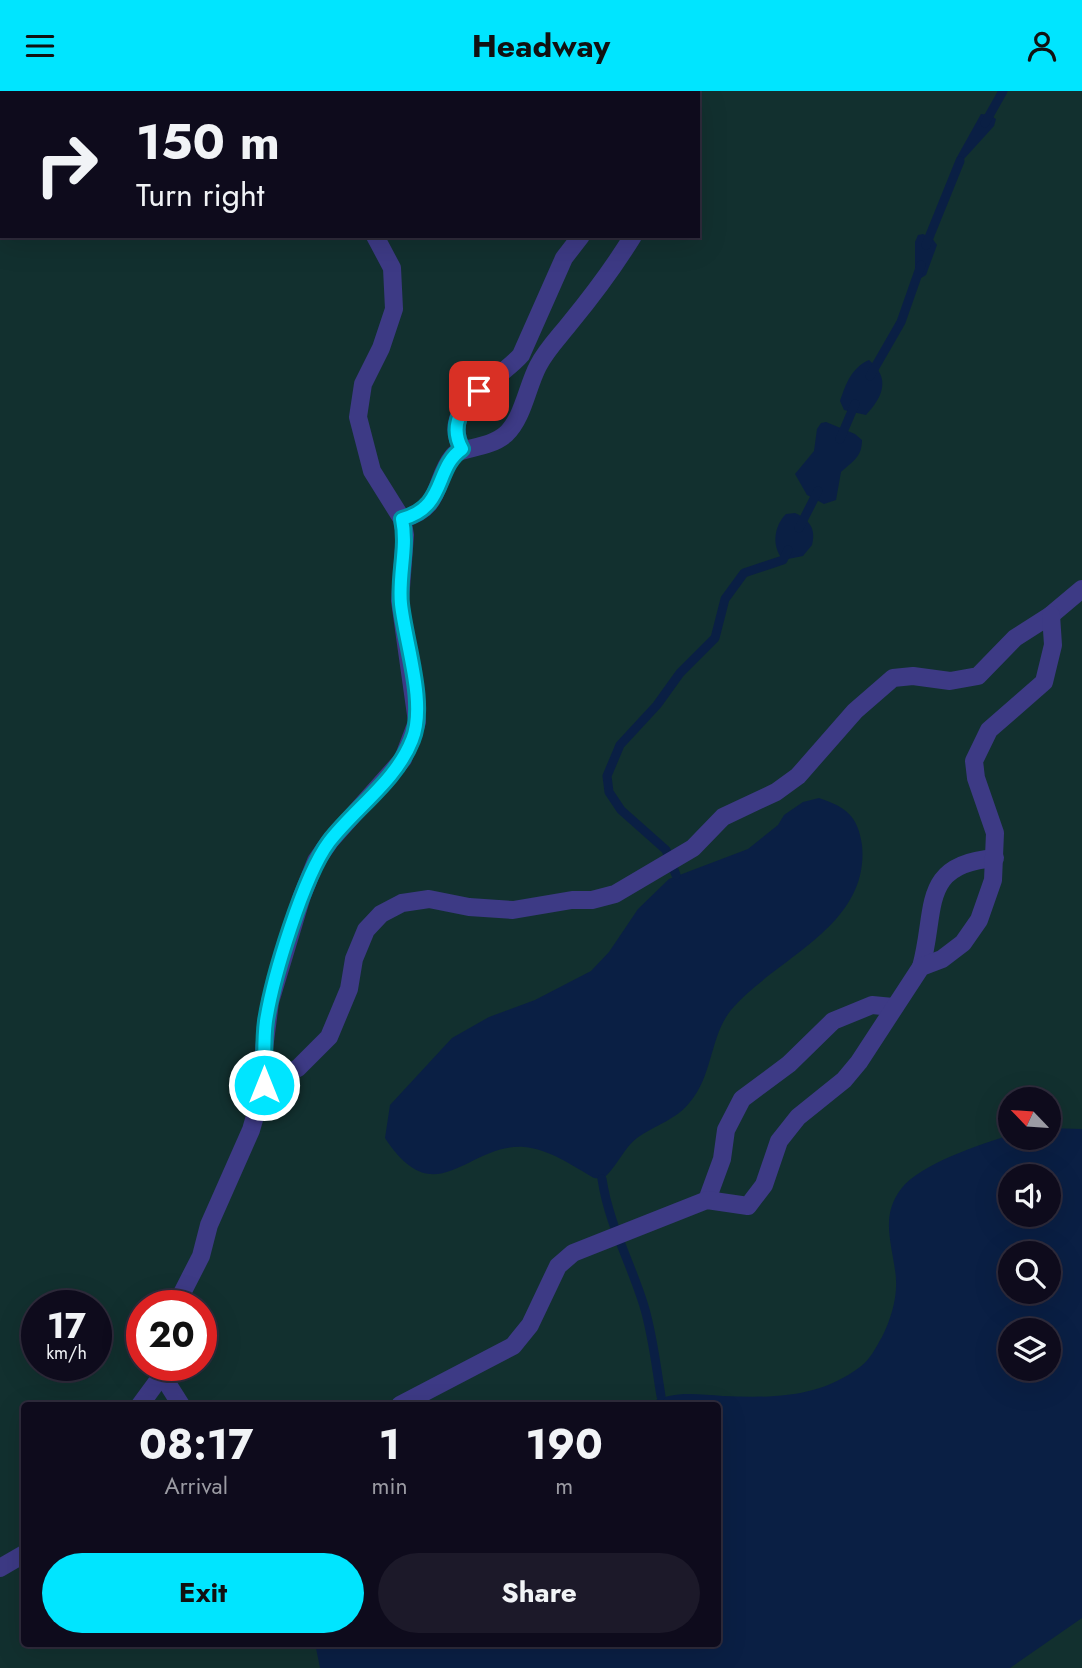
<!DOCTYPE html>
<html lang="en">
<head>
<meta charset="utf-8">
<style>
  :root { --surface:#0e0b1c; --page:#1c1929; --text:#f1f3f6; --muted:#9b9ba3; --line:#2e2b3b; --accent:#00e5ff }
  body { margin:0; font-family:Jost,sans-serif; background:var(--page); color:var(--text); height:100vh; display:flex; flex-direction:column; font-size:26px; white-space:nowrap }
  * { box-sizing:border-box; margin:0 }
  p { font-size:23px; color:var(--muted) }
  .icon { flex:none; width:38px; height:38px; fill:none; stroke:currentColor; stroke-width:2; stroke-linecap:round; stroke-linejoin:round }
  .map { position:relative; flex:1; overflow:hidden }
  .details { position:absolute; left:21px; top:1311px; width:700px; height:245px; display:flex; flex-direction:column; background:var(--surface); border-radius:7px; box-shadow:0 7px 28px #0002,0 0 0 2px var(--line) }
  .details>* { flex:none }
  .banner { position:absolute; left:0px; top:0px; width:700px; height:147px; box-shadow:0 7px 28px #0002,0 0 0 2px var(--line); background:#0e0b1c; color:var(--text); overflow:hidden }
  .needle { width:46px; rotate:295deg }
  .buttons { position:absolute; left:998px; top:996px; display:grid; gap:14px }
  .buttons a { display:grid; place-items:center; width:63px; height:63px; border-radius:50%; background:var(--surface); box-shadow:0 7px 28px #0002,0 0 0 2px var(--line); font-size:35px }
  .speed { position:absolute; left:21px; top:1199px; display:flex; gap:14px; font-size:35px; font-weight:700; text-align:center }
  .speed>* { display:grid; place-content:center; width:91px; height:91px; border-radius:50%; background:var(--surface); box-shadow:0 7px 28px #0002,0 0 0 2px var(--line); line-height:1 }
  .speed small { font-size:18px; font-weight:400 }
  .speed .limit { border:10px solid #d22; background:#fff; color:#111 }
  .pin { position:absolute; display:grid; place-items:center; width:60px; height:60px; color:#fff; margin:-30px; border-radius:14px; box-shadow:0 4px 10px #0006 }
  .me { position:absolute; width:77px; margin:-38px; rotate:0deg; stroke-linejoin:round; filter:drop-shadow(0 0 5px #0008) }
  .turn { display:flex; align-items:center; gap:24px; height:147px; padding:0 21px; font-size:32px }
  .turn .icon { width:91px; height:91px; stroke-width:2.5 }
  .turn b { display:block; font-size:49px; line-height:60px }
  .eta { display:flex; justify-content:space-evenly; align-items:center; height:119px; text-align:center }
  .eta b { font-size:42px; font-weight:700; line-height:49px }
  .cta { display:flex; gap:14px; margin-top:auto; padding:14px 21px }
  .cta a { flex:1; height:80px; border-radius:42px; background:var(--accent); color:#111; font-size:28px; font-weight:700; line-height:80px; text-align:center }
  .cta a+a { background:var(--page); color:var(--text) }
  header { display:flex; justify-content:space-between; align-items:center; height:91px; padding:0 21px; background:var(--accent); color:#111; font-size:32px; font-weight:700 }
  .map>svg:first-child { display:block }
</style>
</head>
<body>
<header><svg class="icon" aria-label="menu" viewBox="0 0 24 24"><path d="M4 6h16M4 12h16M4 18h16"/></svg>Headway<svg class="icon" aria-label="person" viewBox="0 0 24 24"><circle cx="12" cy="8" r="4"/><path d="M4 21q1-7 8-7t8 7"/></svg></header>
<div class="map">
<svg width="1082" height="1577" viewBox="0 0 1082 1577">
  <rect width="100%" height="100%" fill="#130f26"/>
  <path fill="#12302f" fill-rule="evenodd" d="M0,0H1082V1577H0ZM2,2H698V145H2ZM1010,1008H1048V1046H1010ZM1010,1085H1048V1124H1010ZM1010,1162H1048V1200H1010ZM37,1214H96V1274H37ZM142,1214H201V1274H142ZM1010,1239H1048V1278H1010ZM24,1314H718V1552H24Z"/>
  <g fill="#0a1f44" fill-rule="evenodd">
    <path d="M981,23L990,24L996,28L994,35L954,79L957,66Z"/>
    <path d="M923,143L932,147L937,154L926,184L921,187L915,181V151L918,144Z"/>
    <path d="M869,269C891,287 883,306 866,324L844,319L840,310C846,293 851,277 869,269Z"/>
    <path d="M826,331L855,343L862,349C862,366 853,370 841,381L836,409L824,413L807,404L795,383L814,360L817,338L821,332Z"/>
    <path d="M795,422C810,429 816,438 812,454L803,465L783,469C771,455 774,435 786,423Z"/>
    <path d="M819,707C846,716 858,725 862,754C870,836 775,867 731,919C710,945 713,984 690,1011C676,1029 655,1034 637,1047C625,1056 618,1073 607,1084L602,1088L594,1087C573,1075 549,1058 524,1056C467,1052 436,1125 385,1047L390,1014L452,947L489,926L535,909L591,880L609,861L638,818L669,788L748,758L778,734L784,724L803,711Z"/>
    <path d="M1048,1037L1082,1038V1527L1010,1577H320L315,1552H718V1314H646C671,1299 695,1303 723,1305C773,1307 819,1307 860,1276C870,1269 876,1256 882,1246C892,1226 899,1202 895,1179C891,1150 881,1124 901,1098C920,1073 981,1053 1010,1044V1046H1048ZM1048,1085V1124H1010V1085ZM1048,1162V1200H1010V1162ZM1010,1239H1048V1278H1010Z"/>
  </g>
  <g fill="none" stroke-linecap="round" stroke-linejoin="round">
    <g stroke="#0a1f44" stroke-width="9">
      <path d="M985,32L1003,0"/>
      <path d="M926,154L960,70"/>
      <path d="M870,285L901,231L921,174"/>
      <path d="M840,348L855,313"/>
      <path d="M799,437L818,400"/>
      <path d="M676,784L666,759L621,719L609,701L607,685L620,654L657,614L680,582L715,547L725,508L744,482L783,469L788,459"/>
      <path d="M602,1088C609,1134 631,1172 644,1215C653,1245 656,1275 661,1305"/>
    </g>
    <g stroke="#3d3a85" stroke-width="18">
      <path d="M303,0V2"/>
      <path d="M679,2V0"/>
      <path d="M462,358C438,314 498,291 521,264L564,167L581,145"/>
      <path d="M402,428C444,417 433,389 453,365C460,356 489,358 506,343C523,327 527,296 538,275C546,259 559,246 570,232C593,204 614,176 633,145"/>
      <path d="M921,876C937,818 919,773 995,767"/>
      <path d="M264,994L298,977L329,946L349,898L354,868L366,839L381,823L402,812L429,808L469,816L513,819L572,809H592L615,803L693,757L723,726L776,701L798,685L855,620L893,587L913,585L950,590L978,585L1015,547L1051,524L1082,498"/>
      <path d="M707,1109L722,1068L726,1039L742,1008L789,973L833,930L872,914L893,916"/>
      <path d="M176,1214L201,1165L209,1134L251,1039L264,994V958L270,911L302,805L316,770L330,750L403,668L417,631L400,510L405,444L402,428L372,380L358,326L363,293L381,257L394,218L392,177L375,145"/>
      <path d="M163,1274L162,1284L181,1314"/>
      <path d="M140,1314L162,1284"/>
      <path d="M400,1314L513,1255L530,1234L558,1175L573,1162L707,1109L748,1115L764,1094L779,1050L798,1026L844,989L859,971L921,876L942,868L963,852L979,829L993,789L995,742L976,687L974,670L989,639L1044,591L1053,554L1051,524"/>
      <path d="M0,1477L24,1463"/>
    </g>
  </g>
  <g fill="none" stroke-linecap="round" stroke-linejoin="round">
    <defs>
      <path id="route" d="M264,994C265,973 263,951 266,930C273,886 303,786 329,751C355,717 396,690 412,649C427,613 405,551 401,513C398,484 408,457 402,428C447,416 434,377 462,358C449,335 461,316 479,300"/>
    </defs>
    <use href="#route" stroke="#0095a6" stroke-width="18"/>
    <use href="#route" stroke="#00e5ff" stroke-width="12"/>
  </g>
</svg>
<div class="buttons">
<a><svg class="needle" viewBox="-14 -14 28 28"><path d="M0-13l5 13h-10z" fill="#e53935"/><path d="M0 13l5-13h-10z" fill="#9b9ba3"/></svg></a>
<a><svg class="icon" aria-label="sound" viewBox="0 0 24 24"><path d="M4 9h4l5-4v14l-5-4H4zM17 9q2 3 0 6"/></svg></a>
<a><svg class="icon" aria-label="search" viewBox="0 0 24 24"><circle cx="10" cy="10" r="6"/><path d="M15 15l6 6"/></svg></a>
<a><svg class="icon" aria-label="layers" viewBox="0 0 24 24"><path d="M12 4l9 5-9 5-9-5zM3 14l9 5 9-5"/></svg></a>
</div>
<div class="speed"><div>17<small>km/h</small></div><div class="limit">20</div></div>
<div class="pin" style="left:479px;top:300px;background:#d93025"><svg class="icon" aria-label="arrive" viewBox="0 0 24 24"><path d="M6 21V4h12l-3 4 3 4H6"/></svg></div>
<svg class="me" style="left:264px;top:994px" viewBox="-20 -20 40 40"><circle r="17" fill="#00e5ff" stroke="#fff" stroke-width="3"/><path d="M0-11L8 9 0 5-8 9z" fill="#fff"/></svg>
<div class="banner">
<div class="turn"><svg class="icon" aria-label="right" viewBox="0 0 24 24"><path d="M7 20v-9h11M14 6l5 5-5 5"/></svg><div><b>150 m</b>Turn right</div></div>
</div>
<section class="details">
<div class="eta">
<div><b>08:17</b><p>Arrival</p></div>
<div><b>1</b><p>min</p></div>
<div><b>190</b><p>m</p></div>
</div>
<div class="cta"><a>Exit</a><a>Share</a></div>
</section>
</div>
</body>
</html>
